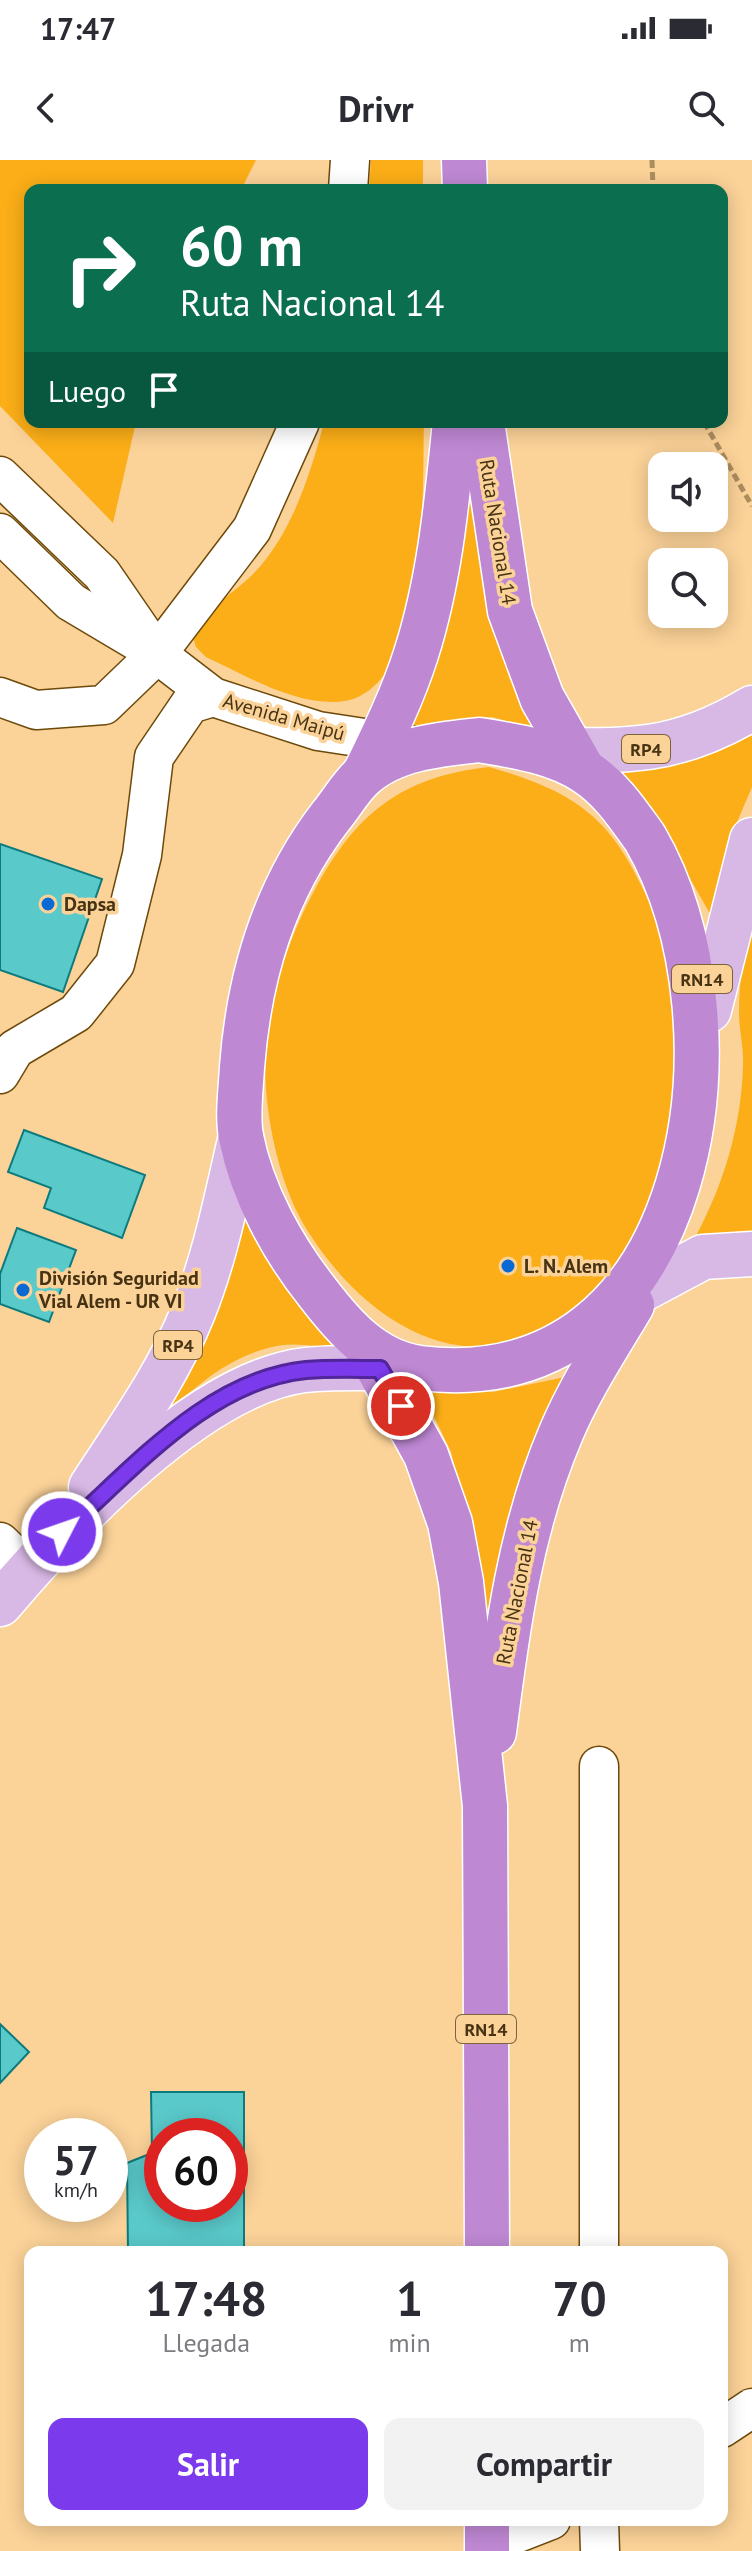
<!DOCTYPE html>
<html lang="es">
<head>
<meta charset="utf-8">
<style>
  :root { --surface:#fff; --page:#f2f2f3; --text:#2b2b33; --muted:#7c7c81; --accent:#7c3aed }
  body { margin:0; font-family:"PT Sans",sans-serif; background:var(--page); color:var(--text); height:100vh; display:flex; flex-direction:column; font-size:30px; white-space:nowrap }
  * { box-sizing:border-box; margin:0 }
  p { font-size:26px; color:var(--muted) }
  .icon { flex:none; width:44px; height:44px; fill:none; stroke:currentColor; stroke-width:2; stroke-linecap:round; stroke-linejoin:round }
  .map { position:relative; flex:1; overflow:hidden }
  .sheet { position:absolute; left:24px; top:2086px; width:704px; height:280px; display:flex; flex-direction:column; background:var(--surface); border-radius:16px; box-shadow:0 4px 20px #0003 }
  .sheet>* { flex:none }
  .guide { position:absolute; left:24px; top:24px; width:704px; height:244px; border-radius:16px; box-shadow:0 4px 20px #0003; background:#0b6e4f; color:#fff; overflow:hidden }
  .controls { position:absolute; left:648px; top:292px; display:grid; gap:16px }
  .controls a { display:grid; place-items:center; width:80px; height:80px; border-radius:16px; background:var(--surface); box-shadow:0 4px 20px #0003; font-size:40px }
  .speed { position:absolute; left:24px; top:1958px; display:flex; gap:16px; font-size:40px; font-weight:700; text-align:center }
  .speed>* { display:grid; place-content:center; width:104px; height:104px; border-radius:50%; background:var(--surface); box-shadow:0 4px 20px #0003; line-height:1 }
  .speed small { font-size:20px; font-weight:400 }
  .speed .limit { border:12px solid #d22; background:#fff; color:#111 }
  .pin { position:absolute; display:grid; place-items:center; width:68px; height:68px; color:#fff; margin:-34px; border:4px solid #fff; border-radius:50%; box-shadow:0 2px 8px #0007 }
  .me { position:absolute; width:88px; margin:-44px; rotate:49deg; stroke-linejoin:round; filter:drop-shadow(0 0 6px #0008) }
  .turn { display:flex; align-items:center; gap:28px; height:168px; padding:0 24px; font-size:36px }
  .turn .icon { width:104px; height:104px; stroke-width:2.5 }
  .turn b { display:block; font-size:56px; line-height:68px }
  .then { display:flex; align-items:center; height:76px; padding:0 24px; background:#0003; gap:16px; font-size:30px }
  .eta { display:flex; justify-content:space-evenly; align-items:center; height:136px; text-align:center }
  .eta b { font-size:48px; font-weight:700; line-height:56px }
  .button { display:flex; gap:16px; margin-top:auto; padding:16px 24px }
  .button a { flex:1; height:92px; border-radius:16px; background:var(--accent); color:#fff; font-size:32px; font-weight:700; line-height:92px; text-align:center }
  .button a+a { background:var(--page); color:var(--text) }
  .status { display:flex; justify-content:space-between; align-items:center; height:56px; padding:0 40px; background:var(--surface); direction:ltr }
  .status svg { height:22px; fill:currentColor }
  header { display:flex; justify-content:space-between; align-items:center; height:104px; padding:0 24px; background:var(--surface); font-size:36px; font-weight:700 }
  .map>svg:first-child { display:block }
</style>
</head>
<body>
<div class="status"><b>17:47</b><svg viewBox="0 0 49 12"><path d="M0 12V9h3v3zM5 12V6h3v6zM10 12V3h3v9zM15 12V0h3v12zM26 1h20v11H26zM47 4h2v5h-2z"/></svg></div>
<header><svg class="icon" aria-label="back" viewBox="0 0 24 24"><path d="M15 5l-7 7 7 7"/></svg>Drivr<svg class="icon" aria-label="search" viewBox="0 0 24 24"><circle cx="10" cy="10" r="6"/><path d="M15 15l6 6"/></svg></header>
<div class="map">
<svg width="752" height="2391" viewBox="0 0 752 2391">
  <rect width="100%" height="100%" fill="#fbd298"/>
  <g fill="#fbae17">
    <path d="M0,0H256L241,30H30V262H136L113,363L0,246Z"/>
    <path d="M371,0H423V30H369Z"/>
    <path d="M324,262H424C422,329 432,537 337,542C292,544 245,515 206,497L196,487L192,475C208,445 230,437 253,414C291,376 311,313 324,262Z"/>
    <path d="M466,302L543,571L492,557L404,569Z"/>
    <path d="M752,572V627L737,662L713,759L647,643L615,609C665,606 710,603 752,572Z"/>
    <path d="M489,607C592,636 618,668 659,764C666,781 681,804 683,822C686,858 677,898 674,933C672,955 673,1018 664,1034C654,1052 599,1134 587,1144C570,1156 530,1179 510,1185C503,1187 494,1187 487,1187C411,1190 348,1134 309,1073C283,1033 270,977 266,930C261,864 282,791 313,733C355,654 400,617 489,607Z"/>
    <path d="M752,749V1073L696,1076C724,1023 741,967 743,907C744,888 739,870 739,852C739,818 745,782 752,749Z"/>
    <path d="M240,1051L285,1127L339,1189C321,1187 300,1183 283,1185C221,1194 177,1243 136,1286Z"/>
    <path d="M565,1217L482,1489L471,1376L451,1292L420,1227L493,1232Z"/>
  </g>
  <g fill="#5ac9ca" stroke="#0d7b7d" stroke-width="2" fill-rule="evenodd">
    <path d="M0,684L102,719L63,832L0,810Z"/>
    <path d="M24,970L145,1015L122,1078L44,1048L51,1028L8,1012Z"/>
    <path d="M17,1068L76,1090L49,1162L0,1144V1114Z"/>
    <path d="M0,1864L29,1892L0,1923Z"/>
    <path d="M151,1932H244V2092H128L127,2003L152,1993ZM162,1976H230V2044H162Z"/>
  </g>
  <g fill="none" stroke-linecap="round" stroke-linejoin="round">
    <defs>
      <g id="minor">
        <path d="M348,30L350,0"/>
        <path d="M0,316L102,414L157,494L213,537L318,571L410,585"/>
        <path d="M0,373L71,442L145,486"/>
        <path d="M0,537L36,550L104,545L157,494L252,369L300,262"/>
        <path d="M0,914L15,889L76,853L115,804L142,695L154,597L190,544L213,537"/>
        <path d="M0,1382L29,1410"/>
        <path d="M599,2092V1606"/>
        <path d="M722,2268L752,2248"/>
        <path d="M599,2360L600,2391"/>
        <path d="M487,2385L551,2360"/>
      </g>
      <g id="major">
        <path d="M539,589C625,592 676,594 752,548"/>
        <path d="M709,850L752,680"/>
        <path d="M617,1143L703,1097L752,1094"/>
        <path d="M91,1327C128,1270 168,1215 193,1152C216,1095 227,1035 241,976"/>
        <path d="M0,1444C67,1365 198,1223 305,1210C341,1206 379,1209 415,1208"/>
      </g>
      <g id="highway">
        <path d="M464,0L465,30"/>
        <path d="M482,262L510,451L542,538L583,610"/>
        <path d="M479,580C516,586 556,592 587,613C612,630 627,653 645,678C752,863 700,1242 420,1208C374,1202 344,1167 318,1133C283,1089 252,1033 241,977C237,955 241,929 242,907C249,815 274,730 331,656C342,643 351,626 364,615C394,588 442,584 479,580Z"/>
        <path d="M365,613C384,574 403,535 416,494C440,419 447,340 455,262"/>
        <path d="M367,1188L426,1295L450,1363L461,1422L485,1646L487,2092"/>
        <path d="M494,1572C507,1470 520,1369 561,1273C580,1228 607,1187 632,1145"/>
        <path d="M487,2391V2360"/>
      </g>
    </defs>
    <use href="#minor" stroke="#6d4a0a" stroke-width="41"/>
    <use href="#major" stroke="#fff" stroke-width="47"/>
    <use href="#highway" stroke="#fff" stroke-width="47"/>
    <g stroke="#ac8d5e" stroke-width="5" stroke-dasharray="8 4" stroke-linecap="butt">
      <path d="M652,0L653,30"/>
      <path d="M704,262L752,346"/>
    </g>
    <use href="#minor" stroke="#fff" stroke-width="38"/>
    <use href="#major" stroke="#d8b8e5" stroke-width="44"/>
    <use href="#highway" stroke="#be88d3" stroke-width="44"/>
  </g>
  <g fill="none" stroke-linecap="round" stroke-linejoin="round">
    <defs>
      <path id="route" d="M62,1372C132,1311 207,1220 306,1210C330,1208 356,1209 380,1209L401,1246"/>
    </defs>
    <use href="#route" stroke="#51269a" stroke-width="20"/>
    <use href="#route" stroke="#7c3aed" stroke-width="14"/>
  </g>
  <g fill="#0a69d2" stroke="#fbd298" stroke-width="3">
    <circle cx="48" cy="744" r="8"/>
    <circle cx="508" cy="1106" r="8"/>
    <circle cx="23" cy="1130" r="8"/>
  </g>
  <g text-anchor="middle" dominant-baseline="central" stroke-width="7" stroke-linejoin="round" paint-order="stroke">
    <g fill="#fbd298" stroke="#7d633b" stroke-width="2">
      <rect x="622" y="575" width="48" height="28" rx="6"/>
      <rect x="672" y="805" width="60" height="28" rx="6"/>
      <rect x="154" y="1171" width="48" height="28" rx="6"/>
      <rect x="456" y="1855" width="60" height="28" rx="6"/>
    </g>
    <g font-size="18" font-weight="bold" fill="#473313">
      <text x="646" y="589">RP4</text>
      <text x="702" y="819">RN14</text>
      <text x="178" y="1185">RP4</text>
      <text x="486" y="1869">RN14</text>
    </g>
    <g font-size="20" fill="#473313" stroke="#fbd298">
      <text transform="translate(498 372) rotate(81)">Ruta Nacional 14</text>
      <text transform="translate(284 557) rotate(16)">Avenida Maipú</text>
      <text transform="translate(517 1432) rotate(-79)">Ruta Nacional 14</text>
    </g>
    <g font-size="20" font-weight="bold" fill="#473313" stroke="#fbd298" text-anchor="start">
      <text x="64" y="744">Dapsa</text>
      <text x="524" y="1106">L. N. Alem</text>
      <text x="39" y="1118">División Seguridad<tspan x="39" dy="23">Vial Alem - UR VI</tspan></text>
    </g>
  </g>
</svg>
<div class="controls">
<a><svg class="icon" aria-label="sound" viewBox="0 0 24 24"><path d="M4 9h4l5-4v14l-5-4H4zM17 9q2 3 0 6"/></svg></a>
<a><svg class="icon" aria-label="search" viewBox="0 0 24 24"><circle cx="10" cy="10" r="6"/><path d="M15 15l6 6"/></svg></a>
</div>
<div class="speed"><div>57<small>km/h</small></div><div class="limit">60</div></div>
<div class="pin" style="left:401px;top:1246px;background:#d93025"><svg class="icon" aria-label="arrive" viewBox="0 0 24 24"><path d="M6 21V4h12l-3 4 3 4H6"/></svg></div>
<svg class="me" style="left:62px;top:1372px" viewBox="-20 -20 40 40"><circle r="17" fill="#7c3aed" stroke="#fff" stroke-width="3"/><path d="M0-11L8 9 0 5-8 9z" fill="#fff"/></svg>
<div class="guide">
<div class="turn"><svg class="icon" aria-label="right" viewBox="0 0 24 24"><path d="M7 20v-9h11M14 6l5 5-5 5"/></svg><div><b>60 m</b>Ruta Nacional 14</div></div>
<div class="then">Luego<svg class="icon" aria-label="arrive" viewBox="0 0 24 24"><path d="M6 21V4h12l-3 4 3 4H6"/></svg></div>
</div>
<section class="sheet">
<div class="eta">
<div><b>17:48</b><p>Llegada</p></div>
<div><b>1</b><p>min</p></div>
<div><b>70</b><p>m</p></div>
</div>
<div class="button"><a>Salir</a><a>Compartir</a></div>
</section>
</div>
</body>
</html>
